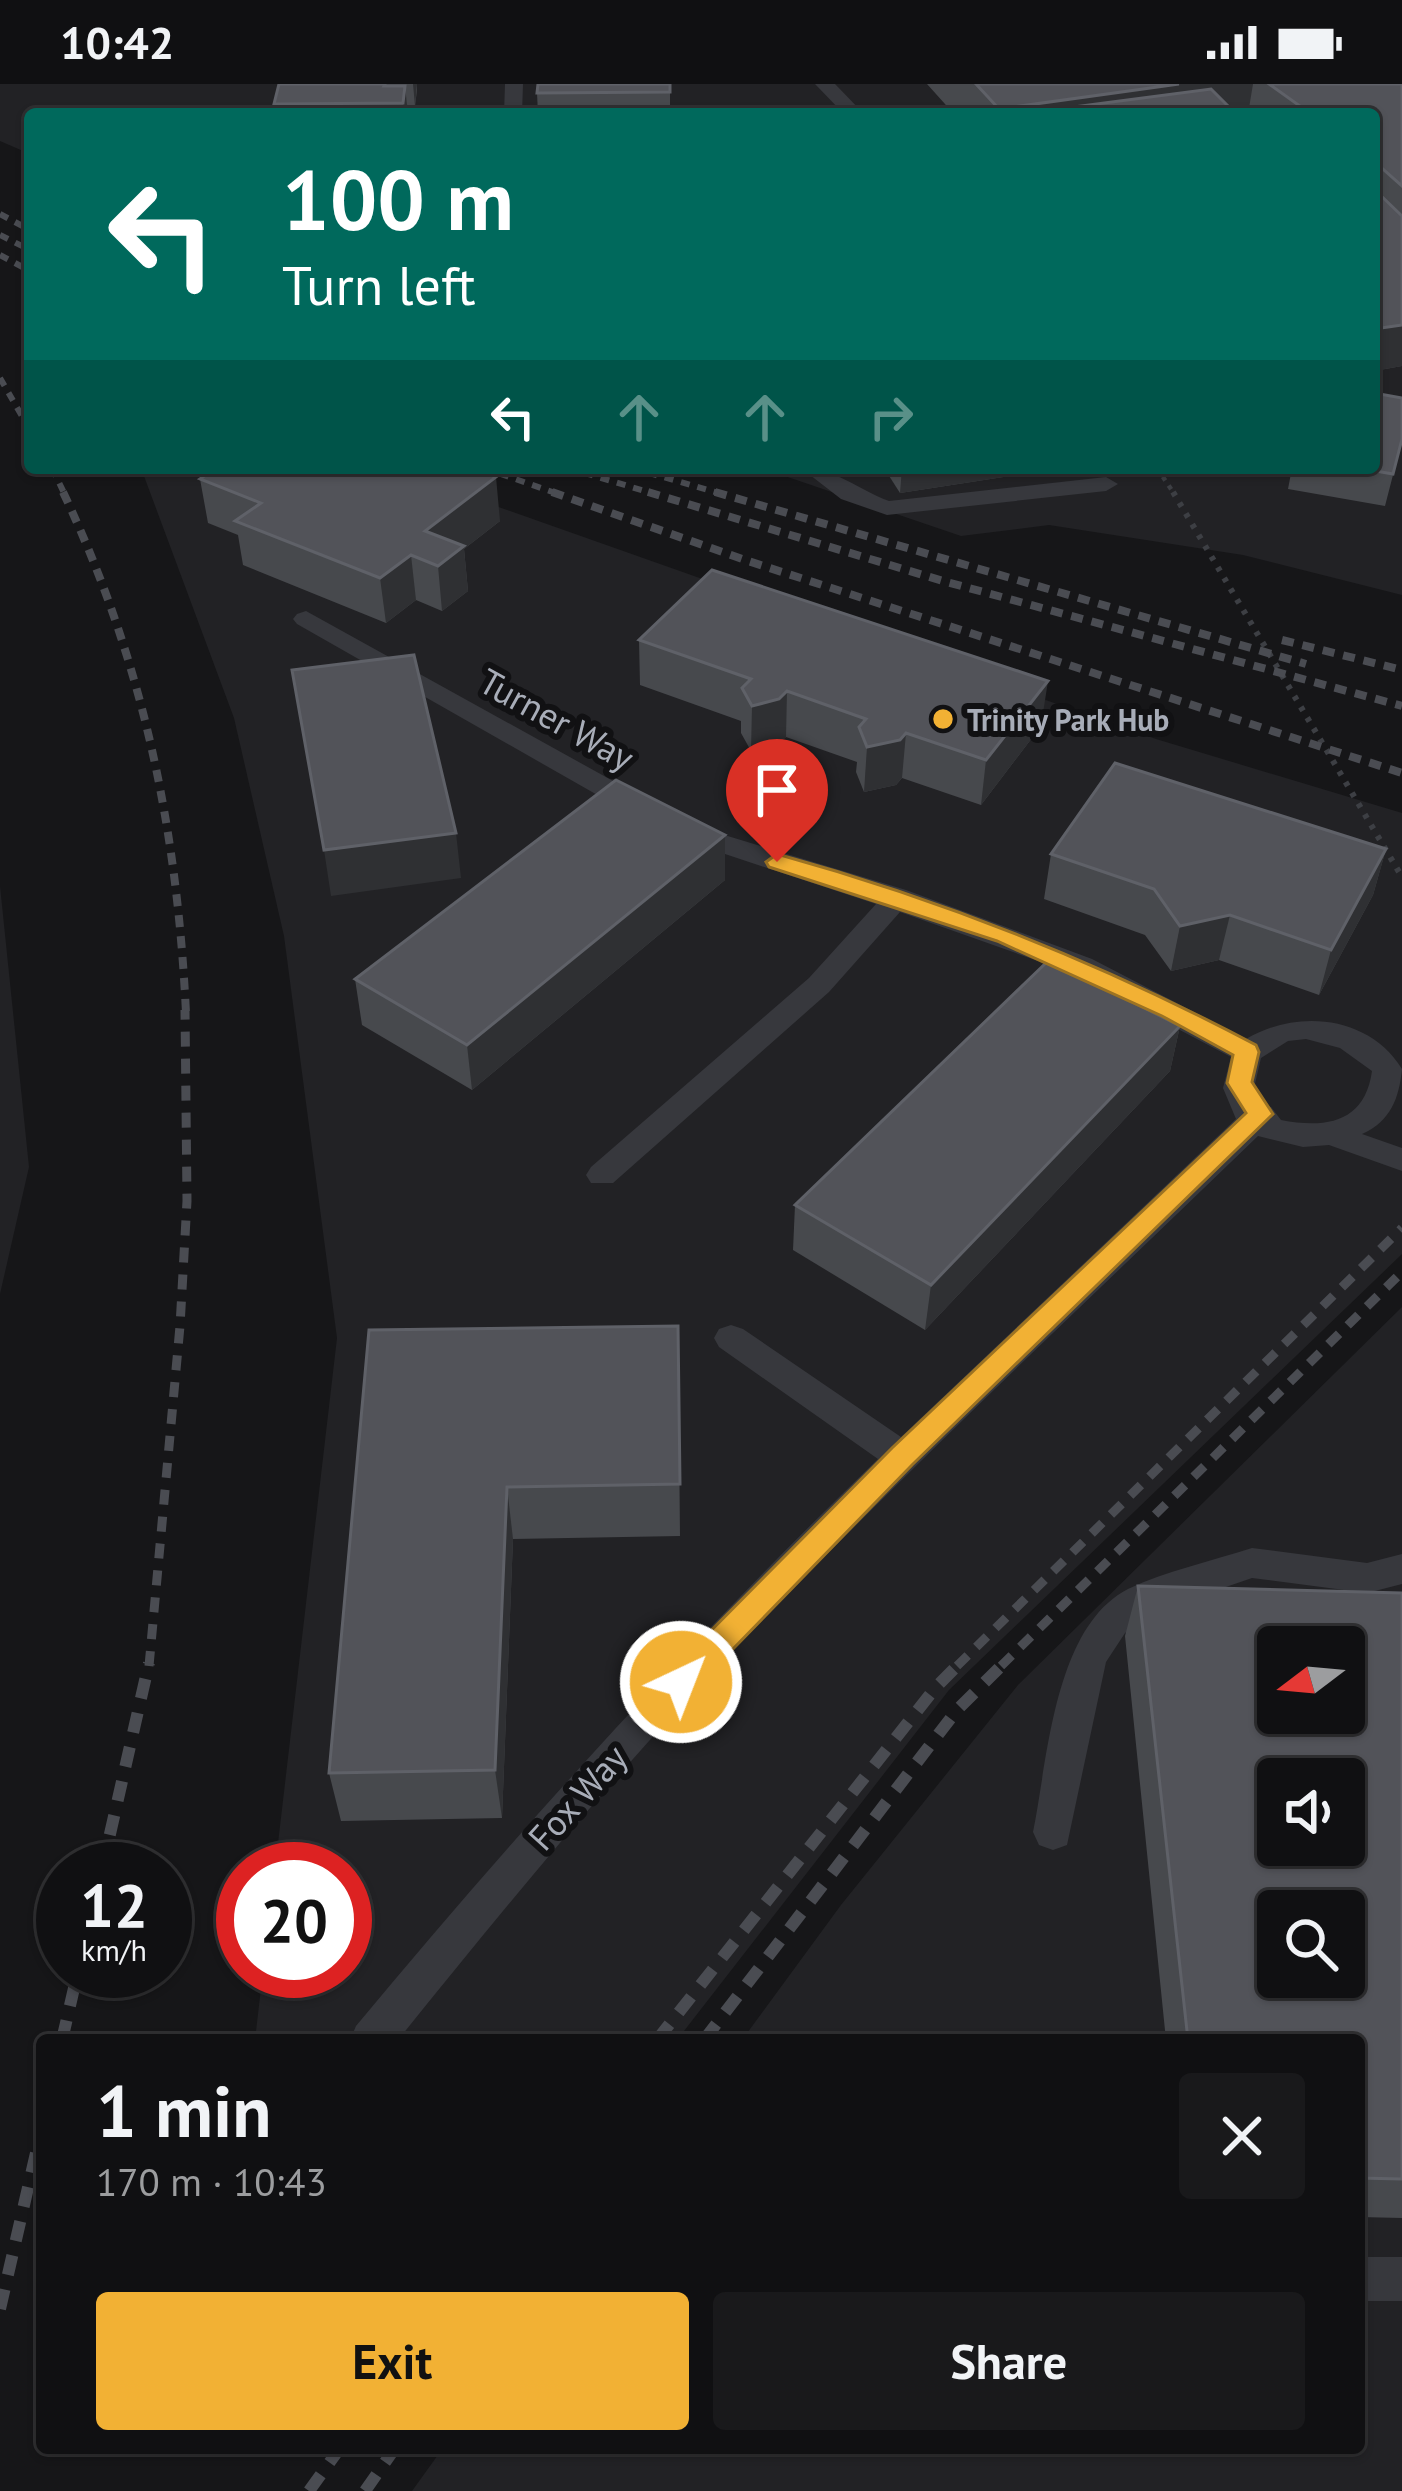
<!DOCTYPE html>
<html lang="en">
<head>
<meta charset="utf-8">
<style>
  :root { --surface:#101012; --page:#19191b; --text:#f1f3f6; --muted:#9c9d9f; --line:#303032; --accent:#f2b134 }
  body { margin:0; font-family:"PT Sans",sans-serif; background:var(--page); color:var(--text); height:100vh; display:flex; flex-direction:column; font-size:45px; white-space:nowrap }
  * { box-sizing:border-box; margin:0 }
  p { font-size:39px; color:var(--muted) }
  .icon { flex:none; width:66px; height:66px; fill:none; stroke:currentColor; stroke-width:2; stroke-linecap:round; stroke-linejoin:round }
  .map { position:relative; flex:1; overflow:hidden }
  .details { position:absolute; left:36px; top:1950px; width:1329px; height:420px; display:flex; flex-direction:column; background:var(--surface); border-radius:12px; box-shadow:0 3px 9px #0004,0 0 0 3px var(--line) }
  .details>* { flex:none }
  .banner { position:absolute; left:24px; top:24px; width:1356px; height:366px; border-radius:12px; box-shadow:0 3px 9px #0004,0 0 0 3px var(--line); background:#00695c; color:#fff; overflow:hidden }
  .needle { width:78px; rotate:254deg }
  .fabs { position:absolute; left:1257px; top:1542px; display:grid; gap:24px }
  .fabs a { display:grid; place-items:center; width:108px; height:108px; border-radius:12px; background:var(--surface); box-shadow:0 3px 9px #0004,0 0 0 3px var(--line); font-size:60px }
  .speed { position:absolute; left:36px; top:1758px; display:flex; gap:24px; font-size:60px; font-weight:700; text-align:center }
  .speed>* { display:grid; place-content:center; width:156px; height:156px; border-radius:50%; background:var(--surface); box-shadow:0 3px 9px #0004,0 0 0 3px var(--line); line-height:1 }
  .speed small { font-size:30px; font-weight:400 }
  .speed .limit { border:18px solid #d22; background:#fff; color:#111 }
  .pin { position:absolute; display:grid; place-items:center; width:102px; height:102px; color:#fff; margin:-123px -51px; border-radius:50% 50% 50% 0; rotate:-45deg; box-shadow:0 0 12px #0007 }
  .pin .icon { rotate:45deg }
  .me { position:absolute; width:132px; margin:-66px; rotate:43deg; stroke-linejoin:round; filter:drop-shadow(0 0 9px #0008) }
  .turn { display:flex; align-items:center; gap:42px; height:252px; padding:0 60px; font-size:54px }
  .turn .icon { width:156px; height:156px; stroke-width:2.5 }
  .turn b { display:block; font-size:84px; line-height:102px }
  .lanes { display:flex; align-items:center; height:114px; padding:0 60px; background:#0003; justify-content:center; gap:60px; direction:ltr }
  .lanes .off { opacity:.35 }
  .round { display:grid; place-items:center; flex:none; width:126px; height:126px; border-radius:12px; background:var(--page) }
  .head { display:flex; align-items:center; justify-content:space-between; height:204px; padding:0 60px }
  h1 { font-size:72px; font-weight:800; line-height:90px }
  .cta { display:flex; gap:24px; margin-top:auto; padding:24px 60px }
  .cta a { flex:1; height:138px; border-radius:12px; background:var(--accent); color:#111; font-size:48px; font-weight:800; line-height:138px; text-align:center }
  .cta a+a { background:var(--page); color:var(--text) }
  .status { display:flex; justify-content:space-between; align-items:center; height:84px; padding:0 60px; background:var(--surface); direction:ltr }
  .status svg { height:33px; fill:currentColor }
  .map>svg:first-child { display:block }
</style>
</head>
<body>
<div class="status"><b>10:42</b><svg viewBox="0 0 49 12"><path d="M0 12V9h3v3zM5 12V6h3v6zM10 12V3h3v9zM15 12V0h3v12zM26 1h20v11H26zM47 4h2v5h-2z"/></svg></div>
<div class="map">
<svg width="1402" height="2407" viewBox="0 0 1402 2407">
  <rect width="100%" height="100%" fill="#161618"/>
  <g fill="#222225" fill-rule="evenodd">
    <path d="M0,0H1354L1402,41V511L1243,471L1049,441L961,452L761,384H1374V30H30V70L0,57Z"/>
    <path d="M141,384H388L1156,655L1402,729V1170L949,1606L677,1956H255L263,1887H345V1785H275L337,1254L284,852L234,634Z"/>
    <path d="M0,802L29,1083L0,1210Z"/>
    <path d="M1402,1223V2407H412L443,2364H1359V1956H742L841,1821L1018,1601ZM1278,1563H1344V1629H1278ZM1278,1695H1344V1761H1278ZM1278,1827H1344V1893H1278Z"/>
  </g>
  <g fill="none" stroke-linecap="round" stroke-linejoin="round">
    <path stroke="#3d3f44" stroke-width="4.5" stroke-dasharray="4.5 6" stroke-linecap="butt" d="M1157,384L1175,411"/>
    <path stroke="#3d3f44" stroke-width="6" stroke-dasharray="4.5 8" stroke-linecap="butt" d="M1173,408L1402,793"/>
    <g fill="#37383d" fill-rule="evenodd">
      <path d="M505,0H523L522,30H504Z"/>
      <path d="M815,0H835L864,30H844Z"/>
      <path d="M801,384C835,384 857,405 889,417L1106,393L1118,400L1106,407L887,431L841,415Z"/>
      <path d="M306,527L642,713L721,750L906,806L1092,875L1246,955C1296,925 1369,931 1402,985C1399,1014 1391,1037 1362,1050L1402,1064V1087L1329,1061L1303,1063L1258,1052C1064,1240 865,1424 681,1622C582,1729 489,1843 398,1956H350L356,1942C521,1743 693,1554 878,1375L719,1263L714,1254L719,1245L731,1241L743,1245L901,1353L1236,1035L1223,1004L1231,973L1072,889L900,828L829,908L613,1099H591L586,1091L591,1083L809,894L876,820L701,762L622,725L297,540L293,535L297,530ZM1306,955L1340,964L1372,987C1365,1038 1327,1045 1281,1036L1271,1023L1260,1020L1254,1004L1261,974L1288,957Z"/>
      <path d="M1252,1464L1367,1479L1402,1470V1500L1367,1509L1252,1494L1153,1528L1125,1549L1106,1578L1067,1761L1053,1766L1039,1761L1033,1748C1048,1675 1054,1543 1128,1505C1166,1487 1212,1477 1252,1464Z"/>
      <rect x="1359" y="2173" width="43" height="44"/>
    </g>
    <g stroke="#4a4c52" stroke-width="6" stroke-dasharray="9 8" stroke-linecap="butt">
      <path d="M0,130L30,146"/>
      <path d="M0,151L30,166"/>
      <path d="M0,171L30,187"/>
      <path d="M0,294L30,346"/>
      <path d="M52,384L65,411"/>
      <path d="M484,384L561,411"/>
      <path d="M568,384L658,411"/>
      <path d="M632,384L725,411"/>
    </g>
    <g stroke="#4a4c52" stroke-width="8" stroke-dasharray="12 9" stroke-linecap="butt">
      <path d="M63,408C143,577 177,743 186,929"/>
      <path d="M552,408L745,476L1402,689"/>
      <path d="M648,408L943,497L1402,622"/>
      <path d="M715,408L1306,580"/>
      <path d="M1282,556L1402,586"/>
    </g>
    <g stroke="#4a4c52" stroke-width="9" stroke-dasharray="15 12" stroke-linecap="butt">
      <path d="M149,1582L180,1242L187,1117L185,926"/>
      <path d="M957,1582L1402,1144"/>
      <path d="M1001,1582L1402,1188"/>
    </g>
    <g stroke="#4a4c52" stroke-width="12" stroke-dasharray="20 15" stroke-linecap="butt">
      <path d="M102,1785L149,1579"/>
      <path d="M62,1956L78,1887"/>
      <path d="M657,1956L936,1603L960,1579"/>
      <path d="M704,1956L957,1626L1004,1579"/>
      <path d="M0,2225L42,2043"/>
      <path d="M309,2407L340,2364"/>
      <path d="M365,2407L395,2364"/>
    </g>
  </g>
  <g fill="#47494d">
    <path d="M279,0H417V6L415,22H407L408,30H276L274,20Z"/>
    <path d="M670,0V30H538L537,9Z"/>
    <path d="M927,0H1402V282L1374,287V30H954Z"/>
    <path d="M1402,356L1385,422L1288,405L1292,384H1374Z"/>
    <path d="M884,384H1061L900,409Z"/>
    <path d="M200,395L500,437L464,465L468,507L442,527L416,516L386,539L243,481L238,451L208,439Z"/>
    <path d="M639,556L1041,642L981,721L902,694L896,701L864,708L856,688L857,678L786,653L778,660L751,667L741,649V637L640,601Z"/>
    <path d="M725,751V796L472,1006L362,941L355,895Z"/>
    <path d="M1386,765L1373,811L1319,911L1219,876L1171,887L1145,851L1044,815L1051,770Z"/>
    <path d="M1180,942L1170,987L925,1246L793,1166L795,1121Z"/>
    <path d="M678,1242L680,1452L513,1455L502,1734L341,1737L329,1689L369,1246Z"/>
    <path d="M1138,1502L1402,1509V2134L1359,2133V1956H1166L1125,1552Z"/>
  </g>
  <g fill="#2f3033">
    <path d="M413,0H417L415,22Z"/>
    <path d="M1179,0H1253L1248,30H999V25Z"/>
    <path d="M405,2L408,30H404L403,19Z"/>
    <path d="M1402,241V282L1374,287V245Z"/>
    <path d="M902,384H1061L900,409Z"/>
    <path d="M496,393L500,437L464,465L468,507L442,527L438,482L425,447Z"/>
    <path d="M411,471L416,516L386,539L380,494Z"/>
    <path d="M1048,597L1041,642L981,721L986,676Z"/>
    <path d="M787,607L786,653L778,660L751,667L752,622Z"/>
    <path d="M906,649L902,694L896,701L864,708L867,663Z"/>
    <path d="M456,749L461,794L331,812L324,766Z"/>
    <path d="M725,751V796L472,1006L467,961Z"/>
    <path d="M1386,765L1373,811L1319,911L1331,866Z"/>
    <path d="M1230,831L1219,876L1171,887L1180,842Z"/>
    <path d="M1180,942L1170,987L925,1246L931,1201Z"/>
    <path d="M507,1403L513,1455L502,1734L495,1686Z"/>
  </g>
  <g fill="#525359" stroke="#5f6168" stroke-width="3" fill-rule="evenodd">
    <path d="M279,0H385L384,2H405L403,19L274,20Z"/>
    <path d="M538,0H670V8L537,9Z"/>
    <path d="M976,0H1179L999,25Z"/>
    <path d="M1269,0H1402V102L1374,77V30H1311Z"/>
    <path d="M1211,5L1236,30H1020Z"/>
    <path d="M1374,105L1402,132V241L1374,245Z"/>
    <path d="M1374,309L1402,314V355L1393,390L1358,384H1374Z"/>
    <path d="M216,384H473L496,393L425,447L464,462L438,482L411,471L380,494L235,437L261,419L200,395Z"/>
    <path d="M712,486L1048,597L986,676L906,649L900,656L867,663L859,643L866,635L787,607L779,615L752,622L742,604L751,595L639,556Z"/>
    <path d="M414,571L456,749L324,766L292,586Z"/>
    <path d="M1115,679L1386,765L1331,866L1230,831L1180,842L1154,805L1051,770Z"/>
    <path d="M616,696L725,751L467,961L355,895Z"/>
    <path d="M1049,876L1180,942L931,1201L795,1121Z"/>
    <path d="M678,1242L680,1400L507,1403L495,1686L329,1689L369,1246Z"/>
    <path d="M1138,1502L1402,1509V2095L1359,2094V1956H1188ZM1278,1563H1344V1629H1278ZM1278,1695H1344V1761H1278ZM1278,1827H1344V1893H1278Z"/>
  </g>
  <path fill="#f2b134" stroke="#9d7322" stroke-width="3" d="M777,770C944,816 1103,880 1256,961L1259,968L1252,998L1273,1030L912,1381L692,1607L681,1611L670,1607L665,1598L670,1588L892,1364L1246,1029L1227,999L1233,971L1162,932L997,857L769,783L766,778Z"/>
  <circle fill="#f2b134" stroke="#111113" stroke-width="4.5" cx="943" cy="635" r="12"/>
  <g text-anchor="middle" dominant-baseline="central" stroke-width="12" stroke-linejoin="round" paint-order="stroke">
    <g font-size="30" font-weight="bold" fill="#a8adb8" stroke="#111113" text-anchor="start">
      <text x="967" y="635">Trinity Park Hub</text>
    </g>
    <g font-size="36" fill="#a8adb8" stroke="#111113">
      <text transform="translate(557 635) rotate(29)">Turner Way</text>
      <text transform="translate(577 1713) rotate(-48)">Fox Way</text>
    </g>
  </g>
</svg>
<div class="fabs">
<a><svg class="needle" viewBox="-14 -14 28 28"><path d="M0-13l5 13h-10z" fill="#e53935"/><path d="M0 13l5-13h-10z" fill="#9c9d9f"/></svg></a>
<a><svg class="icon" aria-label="sound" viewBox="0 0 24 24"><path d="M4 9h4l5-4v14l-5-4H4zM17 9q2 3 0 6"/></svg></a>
<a><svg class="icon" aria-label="search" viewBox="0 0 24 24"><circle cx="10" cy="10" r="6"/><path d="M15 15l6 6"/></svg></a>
</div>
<div class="speed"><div>12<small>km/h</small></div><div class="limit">20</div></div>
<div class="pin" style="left:777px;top:778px;background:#d93025"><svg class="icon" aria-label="arrive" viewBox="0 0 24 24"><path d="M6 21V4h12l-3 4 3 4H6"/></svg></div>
<svg class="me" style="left:681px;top:1598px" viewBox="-20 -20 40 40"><circle r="17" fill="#f2b134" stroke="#fff" stroke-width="3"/><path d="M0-11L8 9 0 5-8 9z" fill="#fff"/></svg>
<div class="banner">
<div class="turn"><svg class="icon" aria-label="left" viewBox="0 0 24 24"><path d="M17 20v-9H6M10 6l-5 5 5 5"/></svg><div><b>100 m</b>Turn left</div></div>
<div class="lanes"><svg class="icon" aria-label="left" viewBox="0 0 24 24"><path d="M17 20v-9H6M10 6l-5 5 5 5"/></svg><svg class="icon off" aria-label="ahead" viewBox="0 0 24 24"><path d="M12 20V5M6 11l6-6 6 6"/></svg><svg class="icon off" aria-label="ahead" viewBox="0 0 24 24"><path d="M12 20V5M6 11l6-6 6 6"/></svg><svg class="icon off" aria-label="right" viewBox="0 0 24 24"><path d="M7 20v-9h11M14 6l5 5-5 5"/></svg></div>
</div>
<section class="details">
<div class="head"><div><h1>1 min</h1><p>170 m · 10:43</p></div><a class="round"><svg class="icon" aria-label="close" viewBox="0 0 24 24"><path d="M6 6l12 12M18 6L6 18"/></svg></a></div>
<div class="cta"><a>Exit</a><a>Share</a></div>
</section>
</div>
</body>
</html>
